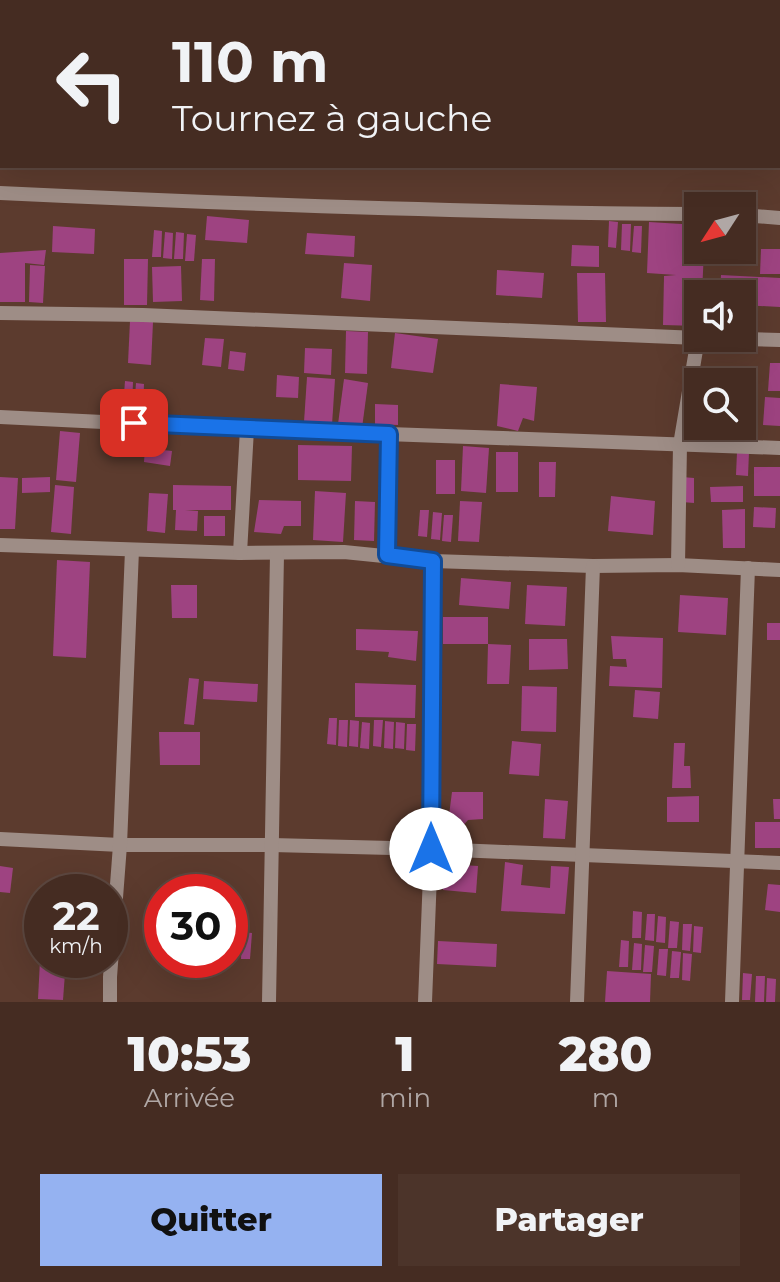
<!DOCTYPE html>
<html lang="fr">
<head>
<meta charset="utf-8">
<style>
  :root { --surface:#452c22; --page:#4c342a; --text:#f1f3f6; --muted:#b0a7a5; --line:#5d4840; --accent:#95b2f1 }
  body { margin:0; font-family:Montserrat,sans-serif; background:var(--page); color:var(--text); height:100vh; display:flex; flex-direction:column; font-size:30px; white-space:nowrap }
  * { box-sizing:border-box; margin:0 }
  p { font-size:26px; color:var(--muted) }
  .icon { flex:none; width:44px; height:44px; fill:none; stroke:currentColor; stroke-width:2; stroke-linecap:round; stroke-linejoin:round }
  .map { position:relative; height:1002px; overflow:hidden }
  .panel { display:flex; flex-direction:column; background:var(--surface); flex:1 }
  .panel>* { flex:none }
  .hud { position:absolute; left:0px; top:0px; width:780px; height:168px; box-shadow:0 8px 32px #0002,0 0 0 2px var(--line); background:#452c22; color:var(--text); overflow:hidden }
  .needle { width:52px; rotate:234deg }
  .controls { position:absolute; left:684px; top:192px; display:grid; gap:16px }
  .controls a { display:grid; place-items:center; width:72px; height:72px; border-radius:0px; background:var(--surface); box-shadow:0 8px 32px #0002,0 0 0 2px var(--line); font-size:40px }
  .speed { position:absolute; left:24px; top:874px; display:flex; gap:16px; font-size:40px; font-weight:700; text-align:center }
  .speed>* { display:grid; place-content:center; width:104px; height:104px; border-radius:50%; background:var(--surface); box-shadow:0 8px 32px #0002,0 0 0 2px var(--line); line-height:1 }
  .speed small { font-size:20px; font-weight:400 }
  .speed .limit { border:12px solid #d22; background:#fff; color:#111 }
  .pin { position:absolute; display:grid; place-items:center; width:68px; height:68px; color:#fff; margin:-34px; border-radius:16px; box-shadow:0 4px 12px #0006 }
  .me { position:absolute; width:88px; margin:-44px; rotate:0deg; stroke-linejoin:round; filter:drop-shadow(0 0 6px #0008) }
  .turn { display:flex; align-items:center; gap:28px; height:168px; padding:0 40px; font-size:36px }
  .turn .icon { width:104px; height:104px; stroke-width:2.5 }
  .turn b { display:block; font-size:56px; line-height:68px }
  .eta { display:flex; justify-content:space-evenly; align-items:center; height:136px; text-align:center }
  .eta b { font-size:48px; font-weight:800; line-height:56px }
  .button { display:flex; gap:16px; margin-top:auto; padding:16px 40px }
  .button a { flex:1; height:92px; border-radius:0px; background:var(--accent); color:#111; font-size:32px; font-weight:800; line-height:92px; text-align:center }
  .button a+a { background:var(--page); color:var(--text) }
  .map>svg:first-child { display:block }
</style>
</head>
<body>
<div class="map">
<svg width="780" height="1002" viewBox="0 0 780 1002">
  <rect width="100%" height="100%" fill="#5c3b2e"/>
  <g fill="#9e4381">
    <path d="M207,216L249,220L247,243L205,240Z"/>
    <path d="M609,221L618,222L616,248L608,247Z"/>
    <path d="M649,222L698,225V250H704L702,294H698V326L663,325L664,276L676,275L647,273Z"/>
    <path d="M622,224H631L630,251L621,250Z"/>
    <path d="M53,226L95,229L94,254L52,252Z"/>
    <path d="M634,226H642L641,253L632,252Z"/>
    <path d="M154,230L162,231L161,257H152Z"/>
    <path d="M742,231H755L754,261L732,260L733,250H742Z"/>
    <path d="M165,232L173,233L172,259L163,258Z"/>
    <path d="M176,232L184,233L183,259H174Z"/>
    <path d="M307,233L355,236L354,257L305,254Z"/>
    <path d="M187,234L196,235L194,261H185Z"/>
    <path d="M572,245L599,246V267L571,266Z"/>
    <path d="M761,249H780V274H760Z"/>
    <path d="M46,250L44,265L25,263V302H0V253Z"/>
    <path d="M124,259H148L147,305H124Z"/>
    <path d="M202,259H215L214,301L200,300Z"/>
    <path d="M344,263L372,265L370,301L341,298Z"/>
    <path d="M30,265L45,266L43,303L29,302Z"/>
    <path d="M181,266L182,301L153,302L152,267Z"/>
    <path d="M497,270L544,273L542,298L496,295Z"/>
    <path d="M577,273H605L606,322H578Z"/>
    <path d="M721,275L780,278V307L742,305V294H720Z"/>
    <path d="M130,321L153,322L151,365L128,363Z"/>
    <path d="M346,331L368,332L367,374L345,373Z"/>
    <path d="M395,333L438,339L433,373L391,368Z"/>
    <path d="M205,338L224,339L221,367L202,365Z"/>
    <path d="M305,348L332,349L331,375L304,373Z"/>
    <path d="M230,351L246,353L244,371L228,369Z"/>
    <path d="M770,363H780V391H768Z"/>
    <path d="M277,375L299,377L298,398L276,397Z"/>
    <path d="M307,377L335,379L332,425L304,422Z"/>
    <path d="M344,379L368,383L362,428L338,424Z"/>
    <path d="M125,381L133,382L132,408L123,407Z"/>
    <path d="M136,383L144,384L143,410H134Z"/>
    <path d="M500,384L537,387L534,421L523,418L518,431L497,426Z"/>
    <path d="M765,397L780,398V426L763,425Z"/>
    <path d="M375,404L398,405V425L375,424Z"/>
    <path d="M60,431L80,433L76,482L56,480Z"/>
    <path d="M298,445L352,446L351,481L298,480Z"/>
    <path d="M463,446L489,448L486,493L461,491Z"/>
    <path d="M145,448L172,451L170,466L144,462Z"/>
    <rect x="496" y="452" width="22" height="40"/>
    <path d="M737,452H749L748,476L736,475Z"/>
    <rect x="436" y="460" width="19" height="34"/>
    <path d="M539,462H556L555,497H539Z"/>
    <rect x="754" y="467" width="26" height="29"/>
    <path d="M0,477L18,478L15,529H0Z"/>
    <path d="M50,477V492L22,493V478Z"/>
    <path d="M682,477L694,478V503L682,502Z"/>
    <path d="M55,485L74,487L71,534L51,532Z"/>
    <path d="M173,485L231,486V510H185L198,511L197,531L175,530L176,510H173Z"/>
    <path d="M743,486V502H711L710,487Z"/>
    <path d="M315,491L346,493L343,542L313,540Z"/>
    <path d="M149,493L168,494L165,533L147,531Z"/>
    <path d="M611,496L655,501L653,535L608,531Z"/>
    <path d="M259,500L301,501V526H284L281,534L254,532Z"/>
    <path d="M355,501L375,502L374,541L354,540Z"/>
    <path d="M460,501L482,502L479,542L458,541Z"/>
    <path d="M754,507L776,508L775,528L753,527Z"/>
    <path d="M745,509V548H723L722,510Z"/>
    <path d="M420,510H429L427,537L418,536Z"/>
    <path d="M433,512L442,513L440,540L431,539Z"/>
    <path d="M444,515H453L451,542L442,541Z"/>
    <rect x="204" y="516" width="21" height="20"/>
    <path d="M57,560L90,562L86,658L53,656Z"/>
    <path d="M461,578L511,582L509,609L459,605Z"/>
    <path d="M171,585H197V618H172Z"/>
    <path d="M527,585L567,587L565,626L525,624Z"/>
    <path d="M680,595L728,598L726,635L678,632Z"/>
    <path d="M443,617H488V644L511,645L509,684H487L488,644H443Z"/>
    <rect x="767" y="623" width="13" height="17"/>
    <path d="M356,629L418,631L416,661L388,657L389,652L356,650Z"/>
    <path d="M611,636L663,638L662,688L609,686L610,666L627,667L626,659H613Z"/>
    <path d="M529,639H567L568,669L529,670Z"/>
    <path d="M189,678L199,679L194,725L184,724Z"/>
    <path d="M204,681L258,684L257,702L203,699Z"/>
    <path d="M355,683L416,685L415,718L355,717Z"/>
    <path d="M522,686L557,687L556,732L521,731Z"/>
    <path d="M635,690L660,692L658,719L633,717Z"/>
    <path d="M329,718H337L336,745L327,744Z"/>
    <path d="M339,720H348L347,747L338,746Z"/>
    <path d="M350,720L359,721L358,747L349,746Z"/>
    <path d="M374,720H383L381,747L373,746Z"/>
    <path d="M385,721L394,722L393,749L384,748Z"/>
    <path d="M362,722L370,723L369,749L360,748Z"/>
    <path d="M396,722L405,723L404,749L395,748Z"/>
    <path d="M407,724H416L415,751L406,750Z"/>
    <path d="M159,732H200V765H160Z"/>
    <path d="M512,741L541,744L539,776L509,774Z"/>
    <path d="M674,743H685L684,766H690L691,788H672Z"/>
    <path d="M452,792H483V819L468,820L461,828L448,823Z"/>
    <path d="M699,796V822H667V797Z"/>
    <path d="M545,799L568,801L565,839L543,838Z"/>
    <path d="M773,799H780V819H774Z"/>
    <rect x="755" y="822" width="25" height="26"/>
    <path d="M505,862L523,865L521,885L550,888L551,866L569,867L565,914L501,911Z"/>
    <path d="M445,864L478,866L476,893L443,890Z"/>
    <path d="M0,866L13,868L10,893L0,892Z"/>
    <path d="M768,884L780,885V912L765,910Z"/>
    <path d="M633,911L642,912L641,938H632Z"/>
    <path d="M647,914H655L654,941L645,940Z"/>
    <path d="M658,916L666,917L665,943L656,942Z"/>
    <path d="M670,921L679,922L677,948H668Z"/>
    <path d="M683,924H692L690,951L682,950Z"/>
    <path d="M694,926L703,927L701,953L693,952Z"/>
    <path d="M242,932L252,933L250,959H241Z"/>
    <path d="M621,940L629,941L628,967H619Z"/>
    <path d="M438,941L497,944L496,967L437,964Z"/>
    <path d="M634,943L642,944L641,970H632Z"/>
    <path d="M645,945L654,946L652,972H643Z"/>
    <path d="M659,949H668L666,976L657,975Z"/>
    <path d="M672,951L681,952L679,978H670Z"/>
    <path d="M683,953L692,954L690,981L682,980Z"/>
    <path d="M40,960H66L63,1000L38,999Z"/>
    <path d="M607,971L651,974L650,1002H605Z"/>
    <path d="M743,973L752,974L750,1000H742Z"/>
    <path d="M756,976H765L764,1002H755Z"/>
    <path d="M767,978L776,979L775,1002H766Z"/>
  </g>
  <g fill="none" stroke-linecap="round" stroke-linejoin="round">
    <g stroke="#9e8d86" stroke-width="14">
      <path d="M0,193C232,204 465,213 698,214"/>
      <path d="M742,215L780,218"/>
      <path d="M0,313L143,315L698,338"/>
      <path d="M703,338L780,340"/>
      <path d="M0,417L247,429L780,448"/>
      <path d="M0,545L240,553L344,552L433,561L593,566L678,565L780,570"/>
      <path d="M240,553L247,429"/>
      <path d="M387,555L389,434"/>
      <path d="M678,565L680,445L698,338"/>
      <path d="M0,839L120,845H272L431,849L780,863"/>
      <path d="M110,1002V977L120,845L132,550"/>
      <path d="M269,1002L277,554"/>
      <path d="M425,1002L431,849L433,561"/>
      <path d="M577,1002L593,566"/>
      <path d="M732,1002L748,568"/>
    </g>
  </g>
  <g fill="none" stroke-linecap="round" stroke-linejoin="round">
    <defs>
      <path id="route" d="M134,423L389,434L387,555L433,561L431,849"/>
    </defs>
    <use href="#route" stroke="#114b97" stroke-width="20"/>
    <use href="#route" stroke="#1a73e8" stroke-width="14"/>
  </g>
</svg>
<div class="controls">
<a><svg class="needle" viewBox="-14 -14 28 28"><path d="M0-13l5 13h-10z" fill="#e53935"/><path d="M0 13l5-13h-10z" fill="#b0a7a5"/></svg></a>
<a><svg class="icon" aria-label="sound" viewBox="0 0 24 24"><path d="M4 9h4l5-4v14l-5-4H4zM17 9q2 3 0 6"/></svg></a>
<a><svg class="icon" aria-label="search" viewBox="0 0 24 24"><circle cx="10" cy="10" r="6"/><path d="M15 15l6 6"/></svg></a>
</div>
<div class="speed"><div>22<small>km/h</small></div><div class="limit">30</div></div>
<div class="pin" style="left:134px;top:423px;background:#d93025"><svg class="icon" aria-label="arrive" viewBox="0 0 24 24"><path d="M6 21V4h12l-3 4 3 4H6"/></svg></div>
<svg class="me" style="left:431px;top:849px" viewBox="-20 -20 40 40"><circle r="19" fill="#fff"/><path d="M0-13L10 11 0 6-10 11z" fill="#1a73e8"/></svg>
<div class="hud">
<div class="turn"><svg class="icon" aria-label="left" viewBox="0 0 24 24"><path d="M17 20v-9H6M10 6l-5 5 5 5"/></svg><div><b>110 m</b>Tournez à gauche</div></div>
</div>
</div>
<section class="panel">
<div class="eta">
<div><b>10:53</b><p>Arrivée</p></div>
<div><b>1</b><p>min</p></div>
<div><b>280</b><p>m</p></div>
</div>
<div class="button"><a>Quitter</a><a>Partager</a></div>
</section>
</body>
</html>
